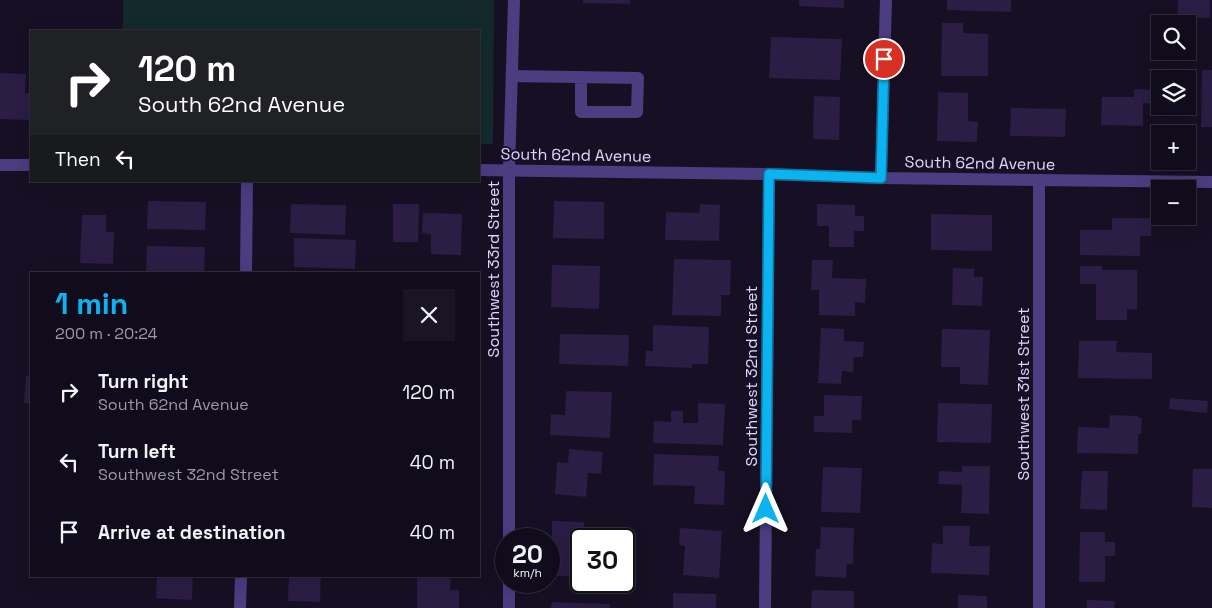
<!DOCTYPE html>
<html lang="en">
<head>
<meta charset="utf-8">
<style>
  :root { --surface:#110c1b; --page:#1a1524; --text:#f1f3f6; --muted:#9c9ba3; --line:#302c3a; --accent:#0db3f0 }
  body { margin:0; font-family:"Space Grotesk",sans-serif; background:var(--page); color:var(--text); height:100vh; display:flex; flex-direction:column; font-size:19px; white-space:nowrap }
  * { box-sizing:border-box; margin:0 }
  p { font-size:16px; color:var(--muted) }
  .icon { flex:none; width:28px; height:28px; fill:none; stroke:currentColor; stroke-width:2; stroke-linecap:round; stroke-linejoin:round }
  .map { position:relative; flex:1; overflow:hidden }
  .panel { position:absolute; left:30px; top:272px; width:450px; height:305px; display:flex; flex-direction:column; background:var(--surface); border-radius:0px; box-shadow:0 5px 20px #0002,0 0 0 1px var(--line) }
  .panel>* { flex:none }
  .banner { position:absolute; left:30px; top:30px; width:450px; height:152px; border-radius:0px; box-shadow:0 5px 20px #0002,0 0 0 1px var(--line); background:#202124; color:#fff; overflow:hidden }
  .tools { position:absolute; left:1151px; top:15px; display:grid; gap:10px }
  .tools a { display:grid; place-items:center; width:45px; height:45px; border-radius:0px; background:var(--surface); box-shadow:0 5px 20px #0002,0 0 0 1px var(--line); font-size:25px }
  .speed { position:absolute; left:495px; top:528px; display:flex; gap:10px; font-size:25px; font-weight:700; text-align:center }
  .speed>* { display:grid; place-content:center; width:65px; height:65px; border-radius:50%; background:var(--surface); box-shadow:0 5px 20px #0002,0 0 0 1px var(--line); line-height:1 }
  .speed small { font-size:12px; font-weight:400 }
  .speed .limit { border:2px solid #111; border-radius:8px; background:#fff; color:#111 }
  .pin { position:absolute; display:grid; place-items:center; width:42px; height:42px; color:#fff; margin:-21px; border:2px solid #fff; border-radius:50%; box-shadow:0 1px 5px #0007 }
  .me { position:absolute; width:55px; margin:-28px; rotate:0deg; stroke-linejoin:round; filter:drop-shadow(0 0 4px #0008) }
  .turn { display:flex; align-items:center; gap:18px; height:105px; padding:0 25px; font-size:22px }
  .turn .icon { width:65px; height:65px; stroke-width:2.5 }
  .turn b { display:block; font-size:35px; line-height:42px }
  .then { display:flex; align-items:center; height:48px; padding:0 25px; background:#0003; gap:10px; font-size:19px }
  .round { display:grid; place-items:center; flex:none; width:52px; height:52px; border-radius:0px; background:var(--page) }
  .head { display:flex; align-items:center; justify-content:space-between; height:85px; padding:0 25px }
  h1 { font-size:30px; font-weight:700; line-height:38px; color:var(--accent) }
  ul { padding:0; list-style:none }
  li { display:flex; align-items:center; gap:15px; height:70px; padding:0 25px }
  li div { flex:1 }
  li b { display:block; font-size:19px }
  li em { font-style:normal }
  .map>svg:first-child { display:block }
</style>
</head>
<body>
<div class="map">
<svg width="1212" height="608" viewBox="0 0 1212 608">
  <rect width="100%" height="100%" fill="#171024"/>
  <path fill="#132a2d" d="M123,0H494L493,144H479V31H123Z"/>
  <g fill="#2b1d44">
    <path d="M583,0H630V4L583,3Z"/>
    <path d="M799,0H844V8L799,6Z"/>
    <path d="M947,0H1011V12L947,10Z"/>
    <path d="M1178,0H1210V18L1177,17Z"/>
    <path d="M942,23H963V33L988,34V76H941Z"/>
    <path d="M771,37L842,39L840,80L769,78Z"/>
    <path d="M1202,70H1212V127H1201Z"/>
    <path d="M0,73L26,74L25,93H31V120L0,119Z"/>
    <path d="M1134,89L1160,90V106H1175V114H1155V104L1143,103V126L1101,125L1102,97H1134Z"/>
    <path d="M938,92L968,93V121L978,122L977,142L937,141Z"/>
    <path d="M814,96L840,97L839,140L813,139Z"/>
    <path d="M1011,108L1066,109L1065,137L1010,136Z"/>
    <path d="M148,201L206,202L205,230L147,229Z"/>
    <path d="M554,201L604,202V239L553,238Z"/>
    <path d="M291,204L346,205L345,235L290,233Z"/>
    <path d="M393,204H419L418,242H393Z"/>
    <path d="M700,204L720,205L719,241L665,240L666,212L699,213Z"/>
    <path d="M817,204L855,205V216H864V231H854V247H829V226H817Z"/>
    <path d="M423,213L462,214L461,255L431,254V234L422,233Z"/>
    <path d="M931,214L992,215V251L931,250Z"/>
    <path d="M82,215H106V232H114L113,264L80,263Z"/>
    <path d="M1112,218H1151V236H1140V256L1080,255V230H1112Z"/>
    <path d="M294,238L356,240L355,269L294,267Z"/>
    <path d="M147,246L205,247L204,274H146Z"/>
    <path d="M674,259L731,260L730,295H721V316L672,315Z"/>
    <path d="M812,260H833L832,278L866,279L865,303L855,302V316L819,315V290H811Z"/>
    <path d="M552,265L600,266L599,309L551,307Z"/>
    <path d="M1080,266H1102V270H1137V310L1127,309V320H1096V284H1080Z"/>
    <path d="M953,268L974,269V277H983L982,306L952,305Z"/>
    <path d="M653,325L709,327L708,364H692V368L645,366L646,351H653Z"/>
    <path d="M821,328L844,329V341L864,342L863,357H854L853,372L842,371L841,384L818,383Z"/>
    <path d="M942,329L990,330L988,385L960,384V367H941Z"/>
    <path d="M560,334L629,335L628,366L559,364Z"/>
    <path d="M1079,341H1117L1116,352L1152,353V379L1078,378Z"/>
    <path d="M26,376H31V404L24,403Z"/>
    <path d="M566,391L612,392L610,438L550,435L551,414L565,415Z"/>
    <path d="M824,395L862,396L861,420H852V433L814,432V416H824Z"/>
    <path d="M1170,398L1208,401L1207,413L1169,409Z"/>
    <path d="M698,403L725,404L723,445L653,443L654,421L671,422V411H683V423H698Z"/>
    <path d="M938,403L992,404L991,443L937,442Z"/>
    <path d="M1110,415L1139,416L1138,418H1142L1141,434H1138V454L1077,453L1078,427L1109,428Z"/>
    <path d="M569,449L603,452L601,474L588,473L586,497L555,494L557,462L568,463Z"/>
    <path d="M654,454L719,456L718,471H725L724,505L694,504L695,486L653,485Z"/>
    <path d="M962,466H990L989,514L961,513L962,485L938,484L939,471L962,472Z"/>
    <path d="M823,467L862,468L860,513L821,512Z"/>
    <path d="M1193,469H1212V508L1192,507Z"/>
    <path d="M1082,471H1108L1107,510L1080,509Z"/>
    <path d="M552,521L584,522L583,539H581V576H551Z"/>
    <path d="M943,526H970L969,546H990L989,575L931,573L932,543L943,544Z"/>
    <path d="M821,527L854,528L853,564H847L846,578L815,576L816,549H820Z"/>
    <path d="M680,528L722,531L719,578L683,575L685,546L679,545Z"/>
    <path d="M1080,532H1105V542H1115V556H1105V582H1079Z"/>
    <path d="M157,576H193L192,600L156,598Z"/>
    <path d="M289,576H321L320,602L288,601Z"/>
    <path d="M417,576H451L450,590H459V608H417Z"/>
    <path d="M812,590L854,591V608H811Z"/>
    <path d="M673,593L716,594V608H673Z"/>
    <path d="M958,595L987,596V608H958Z"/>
    <path d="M1087,600L1115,601L1114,608H1087Z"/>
    <path d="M552,602L610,604V608H551Z"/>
  </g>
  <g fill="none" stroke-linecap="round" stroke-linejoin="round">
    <g stroke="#4b3d80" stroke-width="12">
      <path d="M512,76L638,78L637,112H581V77"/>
      <path d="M0,165H31"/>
      <path d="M479,170L769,174L881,178L1212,182"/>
      <path d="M881,178L886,0"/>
      <path d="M1039,180V608"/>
      <path d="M246,274L247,181"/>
      <path d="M509,539V170L514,0"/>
      <path d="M240,608L241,576"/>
      <path d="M509,608V581"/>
      <path d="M765,608L769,174"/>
    </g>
  </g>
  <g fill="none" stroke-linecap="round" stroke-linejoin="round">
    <defs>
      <path id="route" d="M766,509L769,174L881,178L884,59"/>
    </defs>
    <use href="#route" stroke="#08749c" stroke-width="12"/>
    <use href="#route" stroke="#0db3f0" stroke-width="9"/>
  </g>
  <g text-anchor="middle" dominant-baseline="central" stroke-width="4" stroke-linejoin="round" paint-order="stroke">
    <g font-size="16" fill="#e0d5fd" stroke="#171024">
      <text transform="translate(576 155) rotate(1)">South 62nd Avenue</text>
      <text transform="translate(980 163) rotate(1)">South 62nd Avenue</text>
      <text transform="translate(493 269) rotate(-90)">Southwest 33rd Street</text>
      <text transform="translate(751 376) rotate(-90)">Southwest 32nd Street</text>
      <text transform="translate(1023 394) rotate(-90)">Southwest 31st Street</text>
    </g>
  </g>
</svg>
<div class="tools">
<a><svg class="icon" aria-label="search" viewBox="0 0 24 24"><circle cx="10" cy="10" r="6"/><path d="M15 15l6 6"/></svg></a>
<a><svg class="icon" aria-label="layers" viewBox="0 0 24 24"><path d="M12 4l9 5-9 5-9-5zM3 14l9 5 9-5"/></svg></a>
<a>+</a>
<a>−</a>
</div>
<div class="speed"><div>20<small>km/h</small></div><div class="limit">30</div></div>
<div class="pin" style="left:884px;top:59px;background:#d93025"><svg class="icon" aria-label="arrive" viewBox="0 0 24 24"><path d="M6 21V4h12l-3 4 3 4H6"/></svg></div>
<svg class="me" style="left:766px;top:509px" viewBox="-20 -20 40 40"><path d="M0-17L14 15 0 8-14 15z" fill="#0db3f0" stroke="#fff" stroke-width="4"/></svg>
<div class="banner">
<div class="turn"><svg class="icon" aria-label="right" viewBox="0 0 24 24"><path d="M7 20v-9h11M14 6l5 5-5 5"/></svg><div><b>120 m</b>South 62nd Avenue</div></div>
<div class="then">Then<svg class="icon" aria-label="left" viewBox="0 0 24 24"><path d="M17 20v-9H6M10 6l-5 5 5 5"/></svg></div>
</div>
<section class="panel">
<div class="head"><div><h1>1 min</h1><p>200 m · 20:24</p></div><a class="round"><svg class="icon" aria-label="close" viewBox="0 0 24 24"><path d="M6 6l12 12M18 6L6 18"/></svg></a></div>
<ul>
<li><svg class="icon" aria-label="right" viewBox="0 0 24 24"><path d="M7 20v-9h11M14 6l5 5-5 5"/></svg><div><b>Turn right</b><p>South 62nd Avenue</p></div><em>120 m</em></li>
<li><svg class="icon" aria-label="left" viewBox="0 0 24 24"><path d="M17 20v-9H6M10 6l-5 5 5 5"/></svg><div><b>Turn left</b><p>Southwest 32nd Street</p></div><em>40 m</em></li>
<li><svg class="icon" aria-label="arrive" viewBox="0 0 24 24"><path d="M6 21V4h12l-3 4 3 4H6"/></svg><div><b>Arrive at destination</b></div><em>40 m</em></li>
</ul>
</section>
</div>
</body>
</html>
